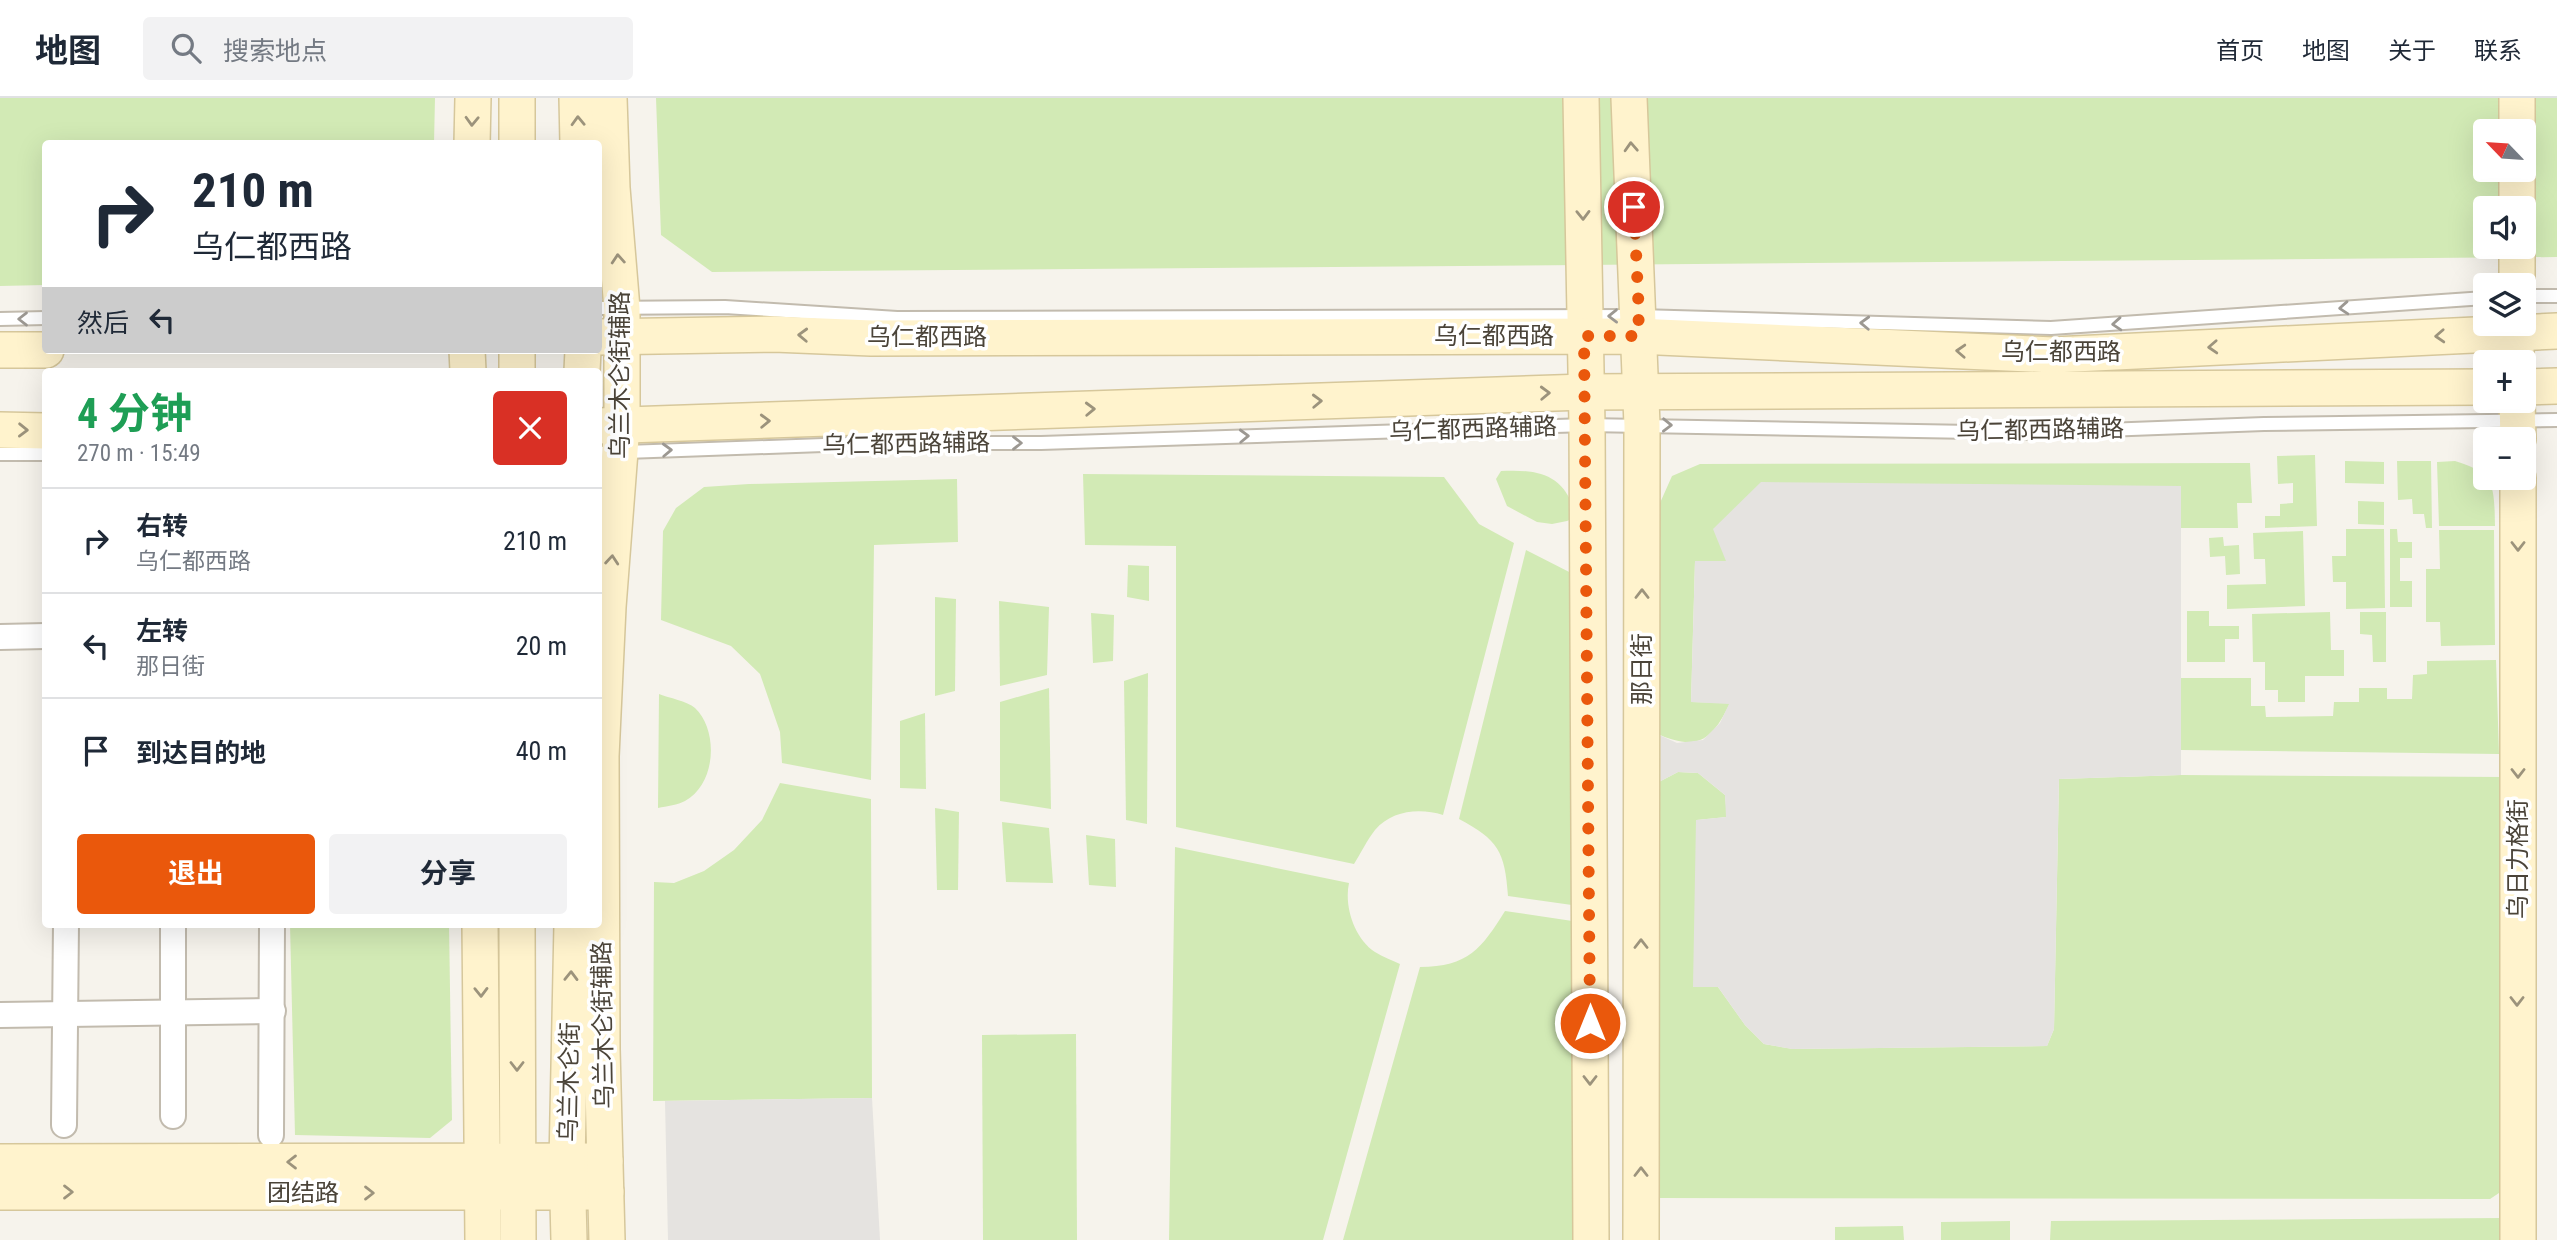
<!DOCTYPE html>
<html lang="zh">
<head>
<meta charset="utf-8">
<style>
  :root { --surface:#fff; --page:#f2f2f3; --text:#1f2937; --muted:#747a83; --line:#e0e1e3; --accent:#ea580c }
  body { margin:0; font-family:"Roboto Condensed","Noto Sans SC",sans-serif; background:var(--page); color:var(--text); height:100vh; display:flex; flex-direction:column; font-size:26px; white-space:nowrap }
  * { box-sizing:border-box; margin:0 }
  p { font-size:23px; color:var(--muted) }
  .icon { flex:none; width:38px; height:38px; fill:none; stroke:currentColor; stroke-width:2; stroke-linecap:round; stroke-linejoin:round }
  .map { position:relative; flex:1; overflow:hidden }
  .panel { position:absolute; left:42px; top:270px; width:560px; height:560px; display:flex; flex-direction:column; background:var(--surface); border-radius:7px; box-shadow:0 7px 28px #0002 }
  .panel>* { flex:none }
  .guide { position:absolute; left:42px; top:42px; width:560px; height:214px; border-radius:7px; box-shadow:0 7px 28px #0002; background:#fff; color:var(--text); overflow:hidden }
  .needle { width:46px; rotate:295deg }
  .tools { position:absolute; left:2473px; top:21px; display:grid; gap:14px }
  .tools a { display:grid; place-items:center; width:63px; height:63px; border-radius:7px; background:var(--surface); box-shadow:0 7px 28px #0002; font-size:35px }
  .pin { position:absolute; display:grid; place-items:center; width:60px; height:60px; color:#fff; margin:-30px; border:4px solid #fff; border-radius:50%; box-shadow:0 2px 7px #0007 }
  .me { position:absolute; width:77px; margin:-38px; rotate:0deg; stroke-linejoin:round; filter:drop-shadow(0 0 5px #0008) }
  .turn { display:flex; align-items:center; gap:24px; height:147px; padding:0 35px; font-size:32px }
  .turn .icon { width:91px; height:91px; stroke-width:2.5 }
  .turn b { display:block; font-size:49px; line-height:60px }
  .then { display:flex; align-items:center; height:66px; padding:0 35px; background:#0003; gap:14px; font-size:26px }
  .round { display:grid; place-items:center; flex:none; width:74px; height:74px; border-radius:7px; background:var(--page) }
  .summary { display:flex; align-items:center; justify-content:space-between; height:119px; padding:0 35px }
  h1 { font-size:42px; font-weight:700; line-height:52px; color:#1e9e55 }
  .primary-button { display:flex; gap:14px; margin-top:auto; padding:14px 35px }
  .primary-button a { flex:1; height:80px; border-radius:7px; background:var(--accent); color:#fff; font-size:28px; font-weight:700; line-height:80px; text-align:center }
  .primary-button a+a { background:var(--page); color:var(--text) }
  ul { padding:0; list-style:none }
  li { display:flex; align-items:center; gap:21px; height:105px; padding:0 35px; border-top:2px solid var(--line) }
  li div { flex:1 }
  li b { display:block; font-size:26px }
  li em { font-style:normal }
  header { display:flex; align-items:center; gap:42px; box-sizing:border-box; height:98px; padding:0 35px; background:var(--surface); border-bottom:2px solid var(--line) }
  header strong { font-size:33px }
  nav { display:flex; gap:38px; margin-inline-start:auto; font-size:24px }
  .search { width:490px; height:63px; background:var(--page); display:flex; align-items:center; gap:18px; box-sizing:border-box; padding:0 24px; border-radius:7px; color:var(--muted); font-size:26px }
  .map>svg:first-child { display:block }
</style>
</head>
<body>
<header>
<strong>地图</strong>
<div class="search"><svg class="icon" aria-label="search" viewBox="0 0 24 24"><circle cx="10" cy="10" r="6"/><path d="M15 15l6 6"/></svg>搜索地点</div>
<nav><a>首页</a><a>地图</a><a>关于</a><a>联系</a></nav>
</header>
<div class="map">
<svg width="2557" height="1142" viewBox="0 0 2557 1142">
  <rect width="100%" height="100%" fill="#f6f3ec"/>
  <g fill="#d2eab5" fill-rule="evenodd">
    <path d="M0,0H435L434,45L46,46L45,187L0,188Z"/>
    <path d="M656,0H2557V159L712,174L661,137ZM2485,33H2524V72H2485ZM2485,110H2524V149H2485Z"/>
    <path d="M2315,357L2317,428L2265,430V418H2280V406L2293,405V385L2278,386L2277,358Z"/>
    <path d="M2345,363L2384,364V386L2345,385Z"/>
    <path d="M2397,363H2431L2432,430H2426L2424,416H2413L2412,401L2398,402Z"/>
    <path d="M2455,363C2496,375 2494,389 2495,428H2439L2437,364Z"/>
    <path d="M2250,365L2252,405H2237L2238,430H2181L2180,388L1727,463H1695L1691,604L1730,605C1711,645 1696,653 1655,635L1656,414L1672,378L1700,366Z"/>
    <path d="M1501,373C1540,371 1566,377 1576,419L1567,423L1552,426L1537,424L1507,408L1496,381Z"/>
    <path d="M1083,376L1444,379L1479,426L1514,445L1443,717C1420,710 1392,712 1375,732C1367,742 1361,755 1354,766L1176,729V448L1085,447Z"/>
    <path d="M957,381L958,444L874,447L871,682L782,665L780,634L760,576L731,548L661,522L663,433L676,410L704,389L749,386Z"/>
    <path d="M2358,403L2384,404V427L2358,426Z"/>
    <path d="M2346,431H2384L2385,510L2346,511V484H2333L2332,458H2346Z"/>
    <path d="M2390,431H2397L2398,444H2412V460H2400V483H2412V509H2390Z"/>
    <path d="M2439,432H2494L2495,547L2441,548L2440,524H2426V471H2440Z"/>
    <path d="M2303,433L2305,508L2227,511V487L2266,486L2265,461H2254L2253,435Z"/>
    <path d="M2223,439L2224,448L2239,447L2240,476L2226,477L2225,458L2210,459L2209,440Z"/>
    <path d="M1526,452L1579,479V808L1508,798C1505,753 1498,742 1459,721Z"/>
    <path d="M1128,467L1149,468V503L1127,499Z"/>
    <path d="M935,499L956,501L955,593L935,598Z"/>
    <path d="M999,503L1049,509L1047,577L1000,588Z"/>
    <path d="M2187,513H2209V528H2239V541H2225V564H2187Z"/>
    <path d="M2330,514L2331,552H2344V578H2305V604H2278V592H2265V564H2253L2252,516Z"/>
    <path d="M2360,514H2386V564H2373L2372,537L2360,536Z"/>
    <path d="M1091,515L1114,517L1113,563L1093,565Z"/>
    <path d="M2496,562L2499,656L2181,652L2180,580H2251V608H2265L2266,619L2333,618L2334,604H2359V590H2387V601H2412L2413,577L2427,576V563Z"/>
    <path d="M1148,575L1147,726L1126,722L1124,583Z"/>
    <path d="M1049,590L1051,711L1000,703V604Z"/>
    <path d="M659,596C669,600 687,603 695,610C719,633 716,686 685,703C678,707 667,708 658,710Z"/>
    <path d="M925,615L926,691L900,690V623Z"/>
    <path d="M1678,674L1698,675L1725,697L1727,719L1697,722L1718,889L1745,927L1764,946L1793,951L2047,948L2054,931L2059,681L2181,677L2505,679L2501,1081L2499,1095L2490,1101L1657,1100L1655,686Z"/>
    <path d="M780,685L871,701L872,1000L653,1003L654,784L674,785L704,773L734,752L762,722Z"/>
    <path d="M935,710L959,714L958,792H937Z"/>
    <path d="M1002,724L1049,730L1053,785L1006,784Z"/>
    <path d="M1086,737L1115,741L1116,789L1089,787Z"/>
    <path d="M1175,749L1349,785C1344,808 1354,840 1375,854C1383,859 1392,862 1400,866L1323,1142H1169Z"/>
    <path d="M1505,813L1579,824L1581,1142H1343L1420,869C1468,869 1482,850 1505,813Z"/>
    <path d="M290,826H449L452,1022L430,1040L295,1037Z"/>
    <path d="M1076,936L1077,1142H983L982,937Z"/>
    <path d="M2502,1120V1142H2050L2051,1123Z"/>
    <path d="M2010,1123V1142H1941V1124Z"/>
    <path d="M1903,1128L1904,1142H1835V1129Z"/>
  </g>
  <g fill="#e5e3e0">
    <path d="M1761,384L2181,388V677L2059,681L2054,931L2047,948L1792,951L1764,946L1745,927L1718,889H1693L1696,722L1726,719L1725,697L1698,675L1678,674L1655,686V635L1677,645L1703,642L1720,625L1729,606L1691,604L1695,463H1726L1713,431Z"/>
    <path d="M872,1000L880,1142H668L665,1003Z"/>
  </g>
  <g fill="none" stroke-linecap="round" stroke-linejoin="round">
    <defs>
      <g id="lane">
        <path d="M2524,198H2557"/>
        <path d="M598,210L725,209L897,220L1639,218L2051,230L2485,200"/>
        <path d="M0,221L46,220"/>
        <path d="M598,355L878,345H1041L1587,327L2028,335L2264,326L2557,322"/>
        <path d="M0,356H46"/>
      </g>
      <g id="street">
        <path d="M0,539L46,538"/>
        <path d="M173,826V1018"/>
        <path d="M0,917L273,913"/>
        <path d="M64,1027L66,826"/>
        <path d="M271,1037L272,826"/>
      </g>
      <g id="secondary">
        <path d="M517,0V46"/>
        <path d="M577,0L578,46"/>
        <path d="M1581,0L1587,327L1591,1142"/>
        <path d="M1629,0L1642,327L1641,1142"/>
        <path d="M2517,33V0"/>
        <path d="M472,46L473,0"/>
        <path d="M2517,110V72"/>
        <path d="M2517,187V149"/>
        <path d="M598,239L774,236L871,240L1637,238L2053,257L2557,233"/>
        <path d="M0,252H46"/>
        <path d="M467,252L468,273"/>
        <path d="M517,252V273"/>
        <path d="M2516,264V226"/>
        <path d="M582,273L583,252"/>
        <path d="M2524,289L2557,288"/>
        <path d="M2517,303L2518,341"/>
        <path d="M598,328L1585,294L2485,289"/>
        <path d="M0,332L46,333"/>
        <path d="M480,826L483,1142"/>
        <path d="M517,826L518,1142"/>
        <path d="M0,1064L605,1063"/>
        <path d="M0,1094H606"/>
        <path d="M569,1142L567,1064L572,826"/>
        <path d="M607,1142L602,951L601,658L608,509L622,327V211L612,90L609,0"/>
        <path d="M2518,1142V380"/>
      </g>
    </defs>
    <use href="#lane" stroke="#c2bbae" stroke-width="16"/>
    <use href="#street" stroke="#c2bbae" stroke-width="28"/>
    <use href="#secondary" stroke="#d6c79b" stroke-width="38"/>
    <use href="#lane" stroke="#fff" stroke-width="12"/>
    <use href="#street" stroke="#fff" stroke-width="24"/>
    <use href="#secondary" stroke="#fff3cd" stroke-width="35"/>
  </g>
  <defs><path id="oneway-chevron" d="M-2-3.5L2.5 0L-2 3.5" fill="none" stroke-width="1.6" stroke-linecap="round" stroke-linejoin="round" transform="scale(1.75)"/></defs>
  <g stroke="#9c937c">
    <use href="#oneway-chevron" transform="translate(472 23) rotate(92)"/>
    <use href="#oneway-chevron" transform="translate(578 23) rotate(-92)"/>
    <use href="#oneway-chevron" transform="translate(1631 49) rotate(-93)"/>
    <use href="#oneway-chevron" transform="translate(1583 117) rotate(89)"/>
    <use href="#oneway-chevron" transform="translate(618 161) rotate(-94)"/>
    <use href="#oneway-chevron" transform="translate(803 237) rotate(-178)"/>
    <use href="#oneway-chevron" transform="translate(2440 238) rotate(177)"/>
    <use href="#oneway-chevron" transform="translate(2213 249) rotate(177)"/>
    <use href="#oneway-chevron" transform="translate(1961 253) rotate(-177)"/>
    <use href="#oneway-chevron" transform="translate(1545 295) rotate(-2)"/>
    <use href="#oneway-chevron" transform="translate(1317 303) rotate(-2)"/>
    <use href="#oneway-chevron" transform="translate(1090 311) rotate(-2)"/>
    <use href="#oneway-chevron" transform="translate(765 323) rotate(-2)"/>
    <use href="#oneway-chevron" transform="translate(23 332) rotate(1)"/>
    <use href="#oneway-chevron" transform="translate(2518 448) rotate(90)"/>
    <use href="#oneway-chevron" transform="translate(612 462) rotate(-85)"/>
    <use href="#oneway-chevron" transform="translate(1642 496) rotate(-90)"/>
    <use href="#oneway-chevron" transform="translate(2518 675) rotate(90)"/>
    <use href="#oneway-chevron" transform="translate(1641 846) rotate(-90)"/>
    <use href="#oneway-chevron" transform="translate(571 878) rotate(-89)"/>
    <use href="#oneway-chevron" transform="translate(481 894) rotate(89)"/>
    <use href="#oneway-chevron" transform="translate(2517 903) rotate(90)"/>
    <use href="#oneway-chevron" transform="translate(517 968) rotate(90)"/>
    <use href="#oneway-chevron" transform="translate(1590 982) rotate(90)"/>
    <use href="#oneway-chevron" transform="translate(292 1064) rotate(180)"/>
    <use href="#oneway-chevron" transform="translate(1641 1074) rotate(-90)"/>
    <use href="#oneway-chevron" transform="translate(68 1094)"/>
    <use href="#oneway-chevron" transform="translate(369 1095)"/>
  </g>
  <g stroke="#9c9892">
    <use href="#oneway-chevron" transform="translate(2344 210) rotate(176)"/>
    <use href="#oneway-chevron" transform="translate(1613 218) rotate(179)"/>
    <use href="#oneway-chevron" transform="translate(23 221) rotate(180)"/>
    <use href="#oneway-chevron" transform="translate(1865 225) rotate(-178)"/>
    <use href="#oneway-chevron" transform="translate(2117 226) rotate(176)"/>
    <use href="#oneway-chevron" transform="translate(1667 327) rotate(1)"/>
    <use href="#oneway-chevron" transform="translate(1244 338) rotate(-2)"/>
    <use href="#oneway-chevron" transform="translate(1017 345)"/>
    <use href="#oneway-chevron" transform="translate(667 352) rotate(-2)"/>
  </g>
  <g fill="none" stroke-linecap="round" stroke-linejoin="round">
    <path stroke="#ea580c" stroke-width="12" stroke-dasharray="0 21.6" d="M1590,925L1584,238H1637L1639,218L1634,109"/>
  </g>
  <g text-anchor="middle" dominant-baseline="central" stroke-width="7" stroke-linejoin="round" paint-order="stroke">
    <g font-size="24" fill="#4b4439" stroke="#fff">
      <text x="1494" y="238">乌仁都西路</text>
      <text x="927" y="239">乌仁都西路</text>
      <text x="2061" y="254">乌仁都西路</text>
      <text transform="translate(620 277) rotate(-90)">乌兰木仑街辅路</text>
      <text transform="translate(1473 331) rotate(-2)">乌仁都西路辅路</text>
      <text transform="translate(2040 332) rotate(-1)">乌仁都西路辅路</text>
      <text transform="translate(906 346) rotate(-1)">乌仁都西路辅路</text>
      <text transform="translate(1642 571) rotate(-90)">那日街</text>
      <text transform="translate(2518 761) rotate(-90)">乌日力格街</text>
      <text transform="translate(603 927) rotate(-91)">乌兰木仑街辅路</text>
      <text transform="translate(569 984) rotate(-89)">乌兰木仑街</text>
      <text x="303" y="1095">团结路</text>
    </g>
  </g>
</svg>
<div class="tools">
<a><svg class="needle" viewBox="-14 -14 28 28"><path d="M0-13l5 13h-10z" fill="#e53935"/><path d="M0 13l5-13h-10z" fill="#747a83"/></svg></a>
<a><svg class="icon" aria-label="sound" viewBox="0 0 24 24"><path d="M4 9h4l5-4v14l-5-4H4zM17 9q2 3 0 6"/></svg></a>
<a><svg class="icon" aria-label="layers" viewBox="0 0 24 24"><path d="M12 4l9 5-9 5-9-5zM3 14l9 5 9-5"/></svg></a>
<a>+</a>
<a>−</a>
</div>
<div class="pin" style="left:1634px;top:109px;background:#d93025"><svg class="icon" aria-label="arrive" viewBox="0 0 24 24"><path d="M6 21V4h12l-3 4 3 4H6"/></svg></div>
<svg class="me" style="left:1590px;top:925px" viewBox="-20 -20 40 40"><circle r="17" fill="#ea580c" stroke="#fff" stroke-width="3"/><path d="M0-11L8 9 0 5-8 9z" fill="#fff"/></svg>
<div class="guide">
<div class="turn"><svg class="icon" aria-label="right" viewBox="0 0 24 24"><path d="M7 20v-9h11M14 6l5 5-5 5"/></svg><div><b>210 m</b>乌仁都西路</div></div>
<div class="then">然后<svg class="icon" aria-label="left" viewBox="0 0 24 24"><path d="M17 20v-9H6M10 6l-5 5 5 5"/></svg></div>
</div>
<section class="panel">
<div class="summary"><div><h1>4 分钟</h1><p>270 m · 15:49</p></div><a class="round" style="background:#d93025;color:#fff"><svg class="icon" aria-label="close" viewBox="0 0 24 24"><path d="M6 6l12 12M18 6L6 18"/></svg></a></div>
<ul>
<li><svg class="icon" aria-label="right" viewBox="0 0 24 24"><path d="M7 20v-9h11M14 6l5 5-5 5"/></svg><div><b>右转</b><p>乌仁都西路</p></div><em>210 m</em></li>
<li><svg class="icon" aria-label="left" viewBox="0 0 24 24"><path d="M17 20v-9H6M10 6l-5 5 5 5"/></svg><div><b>左转</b><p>那日街</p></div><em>20 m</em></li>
<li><svg class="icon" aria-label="arrive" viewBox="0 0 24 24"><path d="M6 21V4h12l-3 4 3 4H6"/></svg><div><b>到达目的地</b></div><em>40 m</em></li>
</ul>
<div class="primary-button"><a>退出</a><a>分享</a></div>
</section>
</div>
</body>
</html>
